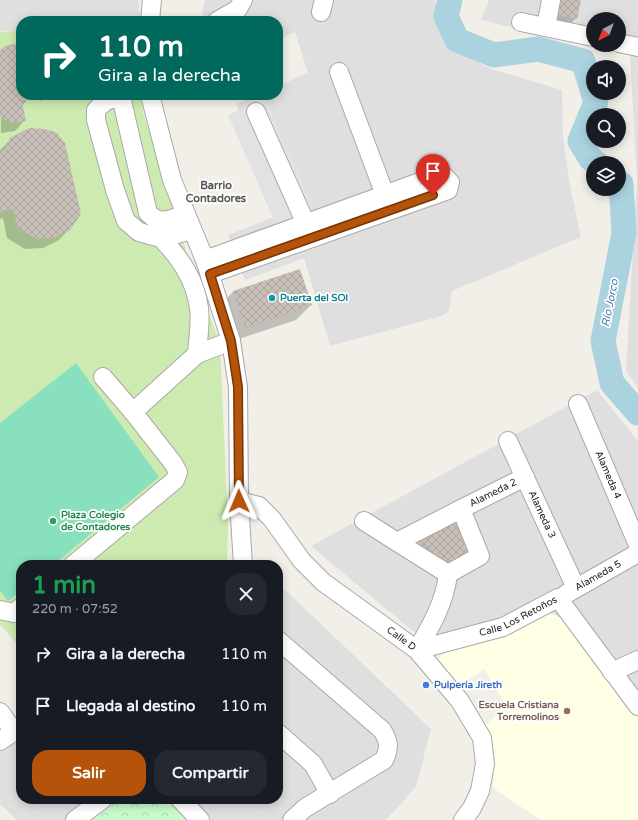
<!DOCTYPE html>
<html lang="es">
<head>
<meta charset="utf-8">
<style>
  :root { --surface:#171b24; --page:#242831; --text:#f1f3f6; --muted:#9ea1a6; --accent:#b45309 }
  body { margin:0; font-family:"Varela Round",sans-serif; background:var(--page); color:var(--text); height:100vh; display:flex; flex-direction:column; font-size:15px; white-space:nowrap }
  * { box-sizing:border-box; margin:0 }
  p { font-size:13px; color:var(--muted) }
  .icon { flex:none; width:22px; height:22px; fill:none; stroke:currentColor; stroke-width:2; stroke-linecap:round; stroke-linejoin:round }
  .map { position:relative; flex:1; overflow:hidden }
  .panel { position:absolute; left:16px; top:560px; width:267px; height:244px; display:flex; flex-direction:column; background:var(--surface); border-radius:16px; box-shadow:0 2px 10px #0003 }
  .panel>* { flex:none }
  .hud { position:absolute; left:16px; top:16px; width:267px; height:84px; border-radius:16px; box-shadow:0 2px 10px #0003; background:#00695c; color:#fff; overflow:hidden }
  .needle { width:26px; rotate:221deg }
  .tools { position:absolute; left:586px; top:12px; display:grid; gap:8px }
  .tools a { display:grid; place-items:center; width:40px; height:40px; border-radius:50%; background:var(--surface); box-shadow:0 2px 10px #0003; font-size:20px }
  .pin { position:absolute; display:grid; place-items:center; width:34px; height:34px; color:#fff; margin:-41px -17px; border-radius:50% 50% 50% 0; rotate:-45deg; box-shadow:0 0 4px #0007 }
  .pin .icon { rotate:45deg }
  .me { position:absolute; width:44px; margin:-22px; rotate:359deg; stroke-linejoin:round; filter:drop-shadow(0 0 3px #0008) }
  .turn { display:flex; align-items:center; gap:14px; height:84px; padding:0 16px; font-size:18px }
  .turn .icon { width:52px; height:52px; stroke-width:2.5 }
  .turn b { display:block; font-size:28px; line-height:34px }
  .round { display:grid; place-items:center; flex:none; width:42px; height:42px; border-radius:16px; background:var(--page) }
  .summary { display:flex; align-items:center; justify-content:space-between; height:68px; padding:0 16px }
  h1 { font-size:24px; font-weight:700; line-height:30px; color:#1e9e55 }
  .primary-button { display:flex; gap:8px; margin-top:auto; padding:8px 16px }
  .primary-button a { flex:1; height:46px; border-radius:16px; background:var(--accent); color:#fff; font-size:16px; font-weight:700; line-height:46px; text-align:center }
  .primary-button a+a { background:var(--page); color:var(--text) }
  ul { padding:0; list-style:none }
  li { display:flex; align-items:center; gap:12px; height:52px; padding:0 16px }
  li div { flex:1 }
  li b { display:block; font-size:15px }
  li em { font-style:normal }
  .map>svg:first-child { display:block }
</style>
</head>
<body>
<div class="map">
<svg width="638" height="820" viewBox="0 0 638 820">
  <defs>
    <pattern id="park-crowns" width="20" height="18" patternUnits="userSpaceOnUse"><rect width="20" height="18" fill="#c8facc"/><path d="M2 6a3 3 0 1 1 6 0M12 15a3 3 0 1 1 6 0" fill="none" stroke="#acd6af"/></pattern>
    <pattern id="building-cross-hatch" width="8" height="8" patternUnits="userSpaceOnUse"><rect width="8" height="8" fill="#c7bfb8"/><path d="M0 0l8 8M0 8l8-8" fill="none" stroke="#aba49e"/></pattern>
  </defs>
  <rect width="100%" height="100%" fill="#f2efe9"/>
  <g fill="#e0dfdf" fill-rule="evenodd">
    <path d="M0,0H138L141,20L21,21V30L0,31Z"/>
    <path d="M205,0H435L441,22L457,51L491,69L562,90L563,135L569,181L581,237L452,291L449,311L442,316L330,346L304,258L245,280L228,235L286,212L236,104L257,95H278V86L308,73L295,32L278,40V21H205L202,14Z"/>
    <path d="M489,0H638V388L626,371L637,180L630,55L481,20ZM593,19H619V45H593Z"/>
    <path d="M597,390L638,441V717L564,620L513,631L443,653L409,628L311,546Z"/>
    <path d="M278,583L431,729L416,787L386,820H17L0,804V750L21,735V799H278Z"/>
  </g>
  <path fill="#ffffe5" d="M552,613L564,620L638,717V820H541L493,788L495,758L484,727L506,705L484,669L458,687L439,659L443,653L513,631Z"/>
  <path fill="url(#park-crowns)" d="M114,799H169L187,820H83Z"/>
  <path fill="#cdebb0" d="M21,30V95H141L143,111L186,251L220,344L228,527L227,565H21V649L0,624V32Z"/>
  <path fill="#88e0be" d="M76,363L159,477L53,565H21V591L8,601L0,591V423Z"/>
  <path fill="#e2e2e2" d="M265,98L314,209L276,225L228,115Z"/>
  <g fill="#0003">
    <path d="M552,0H580L576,18L568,26L548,22Z"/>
    <path d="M21,45V95H47L41,101L30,97L22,106L25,120L15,131L1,133L0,52Z"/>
    <path d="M11,139L69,229L59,240L43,248L25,249L7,238L3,218L0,219V150Z"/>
    <path d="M299,270L311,305L296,320L230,342L218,307L233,292Z"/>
  </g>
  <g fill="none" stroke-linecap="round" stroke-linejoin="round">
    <g stroke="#aad3df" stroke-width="25">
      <path d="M450,0L446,16L457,40L494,55L538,49L583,61L593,92"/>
      <path d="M593,93L596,102L580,141L590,158L596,163"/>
      <path d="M619,183L621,184L624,233L603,341L612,383L638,413"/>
    </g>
  </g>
  <g fill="url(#building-cross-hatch)">
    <path d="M558,0H581L577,19L555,15Z"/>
    <path d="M19,43L21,44V95H33L28,100L22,101L26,121L12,123L0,117V50L5,46Z"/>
    <path d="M29,128L45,129L57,133L65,143L81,214L70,230L54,238L36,239L17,227L13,209L0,212V151L2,152L10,138Z"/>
    <path d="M300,269L312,305L245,328L233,291Z"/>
    <path d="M458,515L475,554L448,569L407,542Z"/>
  </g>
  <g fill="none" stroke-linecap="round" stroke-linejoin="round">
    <defs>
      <g id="minor">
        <path d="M321,12L324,0"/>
        <path d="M150,21L152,0"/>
        <path d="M217,21L238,9L243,0"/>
        <path d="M521,22L593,37"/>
        <path d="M546,27L551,0"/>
        <path d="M619,43L638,47"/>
        <path d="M339,72L385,195"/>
        <path d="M150,95L172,180L205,260L231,341L238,387L239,501L243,565"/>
        <path d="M256,112L306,224"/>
        <path d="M186,214C170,219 161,226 148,213L122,101C111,95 104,102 96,110V120L115,190L126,221L139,232L161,238L192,230"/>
        <path d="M161,238C180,258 195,279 199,308C201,322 198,339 197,354"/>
        <path d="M205,260L442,174L450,182L448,190L210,274"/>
        <path d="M103,377L133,412"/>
        <path id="s1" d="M578,404L638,545"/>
        <path id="s2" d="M508,441L576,588"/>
        <path id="s3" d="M239,501L259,506L272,519L302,561L323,582L417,650L460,701L482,738L485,764L480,791L472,808L463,820"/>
        <path id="s4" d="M461,509L525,477"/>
        <path d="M364,521L397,542"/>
        <path d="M73,565L175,480L178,472L173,463L133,412L197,354L231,341"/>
        <path id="s5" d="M566,594L638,553"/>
        <path d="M0,610L14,613L21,607"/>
        <path d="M278,640L382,730C389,741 390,748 384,760L305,808L292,820"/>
        <path d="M417,650C431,626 445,602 448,574L397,542L461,509L480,556L448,574"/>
        <path id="s6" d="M417,650L503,627L558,598L638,706"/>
        <path d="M612,672L638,660"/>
        <path d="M0,712L14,732"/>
        <path d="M278,733L313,764L330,794"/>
        <path d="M0,741L21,727"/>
        <path d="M180,799L200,820"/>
        <path d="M75,820L103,799"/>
      </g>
    </defs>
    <use href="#minor" stroke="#a9a9a9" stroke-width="20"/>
    <use href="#minor" stroke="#fff" stroke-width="18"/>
  </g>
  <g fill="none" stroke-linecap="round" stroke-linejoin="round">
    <defs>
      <path id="route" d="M239,501L238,387L231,341L210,274L433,195"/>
    </defs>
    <use href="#route" stroke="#753606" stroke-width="10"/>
    <use href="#route" stroke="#b45309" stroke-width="7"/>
  </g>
  <circle fill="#0f9aa8" stroke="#fff" stroke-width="1.5" cx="272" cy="298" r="4"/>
  <circle fill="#2e9e5b" stroke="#fff" stroke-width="1.5" cx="53" cy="521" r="4"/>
  <circle fill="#3f7fe0" stroke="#fff" stroke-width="1.5" cx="426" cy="685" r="4"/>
  <circle fill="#8d6e63" stroke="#fff" stroke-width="1.5" cx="567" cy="711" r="4"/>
  <g text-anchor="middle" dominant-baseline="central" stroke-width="3.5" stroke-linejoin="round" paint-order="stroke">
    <g font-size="10" font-weight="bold" fill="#0d838f" stroke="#fff" text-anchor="start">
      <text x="280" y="298">Puerta del SOl</text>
    </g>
    <g font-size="10" fill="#222" stroke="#fff">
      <text stroke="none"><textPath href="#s1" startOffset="77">Alameda 4</textPath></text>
      <text stroke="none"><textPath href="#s4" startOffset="36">Alameda 2</textPath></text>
      <text stroke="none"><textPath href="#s2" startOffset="81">Alameda 3</textPath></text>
      <text stroke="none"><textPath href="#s5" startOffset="37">Alameda 5</textPath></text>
      <text stroke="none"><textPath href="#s6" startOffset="107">Calle Los Retoños</textPath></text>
      <text stroke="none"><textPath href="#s3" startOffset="217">Calle D</textPath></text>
    </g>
    <g font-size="10" font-weight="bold" fill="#27864d" stroke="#fff" text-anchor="start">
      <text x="61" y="515">Plaza Colegio<tspan x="61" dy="12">de Contadores</tspan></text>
    </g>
    <g font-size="10" font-weight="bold" fill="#366cbe" stroke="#fff" text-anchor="start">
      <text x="434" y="685">Pulpería Jireth</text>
    </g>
    <g font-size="10" font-weight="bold" fill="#785e54" stroke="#fff" text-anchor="end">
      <text x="559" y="705">Escuela Cristiana<tspan x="559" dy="12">Torremolinos</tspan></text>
    </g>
    <g font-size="11" font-weight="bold" fill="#555" stroke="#fff">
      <text x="216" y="185">Barrio<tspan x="216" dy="13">Contadores</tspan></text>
    </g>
    <g font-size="11" font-style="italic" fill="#4a7aab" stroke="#fff">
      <text transform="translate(610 303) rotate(-79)">Río Jorco</text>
    </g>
  </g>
</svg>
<div class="tools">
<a><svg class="needle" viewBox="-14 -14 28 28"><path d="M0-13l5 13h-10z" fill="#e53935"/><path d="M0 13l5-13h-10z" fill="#9ea1a6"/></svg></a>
<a><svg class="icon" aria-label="sound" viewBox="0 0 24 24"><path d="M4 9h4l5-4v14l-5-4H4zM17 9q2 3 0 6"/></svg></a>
<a><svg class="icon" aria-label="search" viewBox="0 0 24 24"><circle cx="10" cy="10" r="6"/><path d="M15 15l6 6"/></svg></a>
<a><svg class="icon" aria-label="layers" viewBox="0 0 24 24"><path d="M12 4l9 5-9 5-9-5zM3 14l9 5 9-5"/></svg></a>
</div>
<div class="pin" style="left:433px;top:195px;background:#d93025"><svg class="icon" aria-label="arrive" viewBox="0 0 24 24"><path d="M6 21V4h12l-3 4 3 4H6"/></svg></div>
<svg class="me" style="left:239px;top:501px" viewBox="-20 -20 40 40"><path d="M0-17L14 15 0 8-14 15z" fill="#b45309" stroke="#fff" stroke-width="4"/></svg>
<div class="hud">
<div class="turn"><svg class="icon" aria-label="right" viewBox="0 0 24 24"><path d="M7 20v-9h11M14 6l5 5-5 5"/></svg><div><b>110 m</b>Gira a la derecha</div></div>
</div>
<section class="panel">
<div class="summary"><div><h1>1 min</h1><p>220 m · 07:52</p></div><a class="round"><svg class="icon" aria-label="close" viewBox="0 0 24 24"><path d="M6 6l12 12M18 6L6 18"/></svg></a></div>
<ul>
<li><svg class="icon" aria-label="right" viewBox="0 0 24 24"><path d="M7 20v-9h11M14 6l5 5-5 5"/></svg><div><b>Gira a la derecha</b></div><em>110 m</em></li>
<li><svg class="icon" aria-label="arrive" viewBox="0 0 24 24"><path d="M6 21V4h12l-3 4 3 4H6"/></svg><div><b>Llegada al destino</b></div><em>110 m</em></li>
</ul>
<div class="primary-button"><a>Salir</a><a>Compartir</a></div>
</section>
</div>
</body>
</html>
